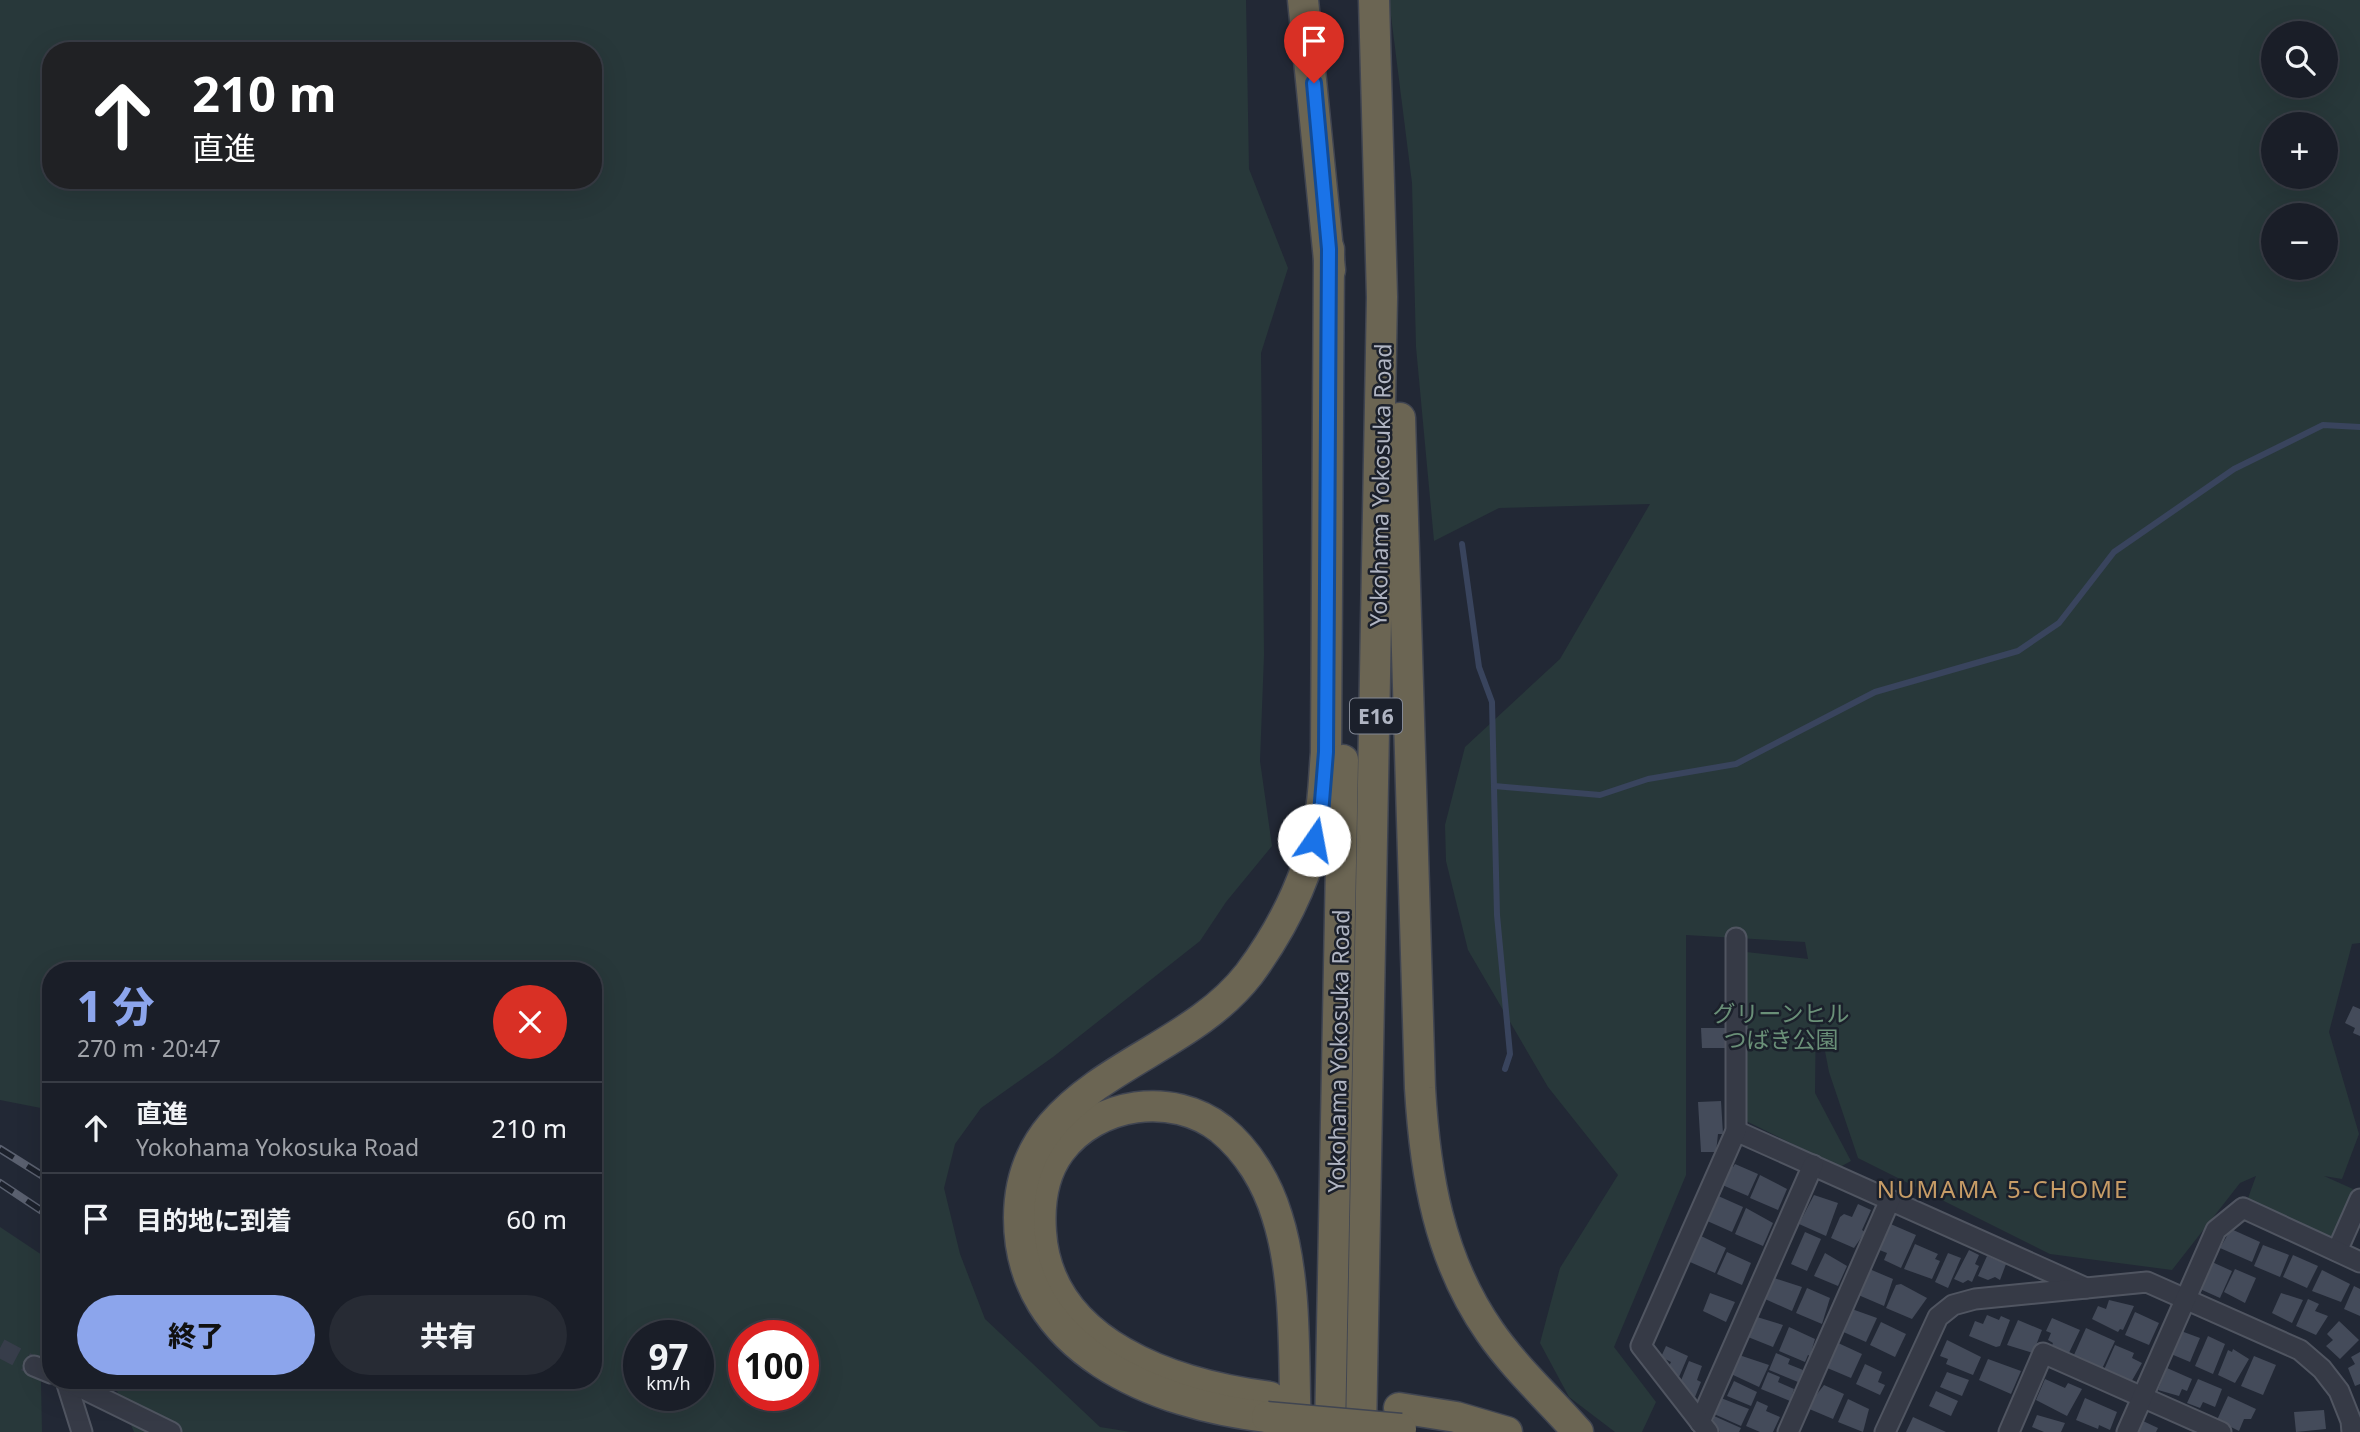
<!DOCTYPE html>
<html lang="ja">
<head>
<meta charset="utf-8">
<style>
  :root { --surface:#1a1e28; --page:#272b34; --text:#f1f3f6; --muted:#9fa2a8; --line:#383c45; --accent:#8ca5ec }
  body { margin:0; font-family:"Noto Sans","Noto Sans JP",sans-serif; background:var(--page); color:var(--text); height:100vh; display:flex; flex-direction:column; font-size:26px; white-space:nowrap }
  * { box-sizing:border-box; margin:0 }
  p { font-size:23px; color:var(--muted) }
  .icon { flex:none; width:38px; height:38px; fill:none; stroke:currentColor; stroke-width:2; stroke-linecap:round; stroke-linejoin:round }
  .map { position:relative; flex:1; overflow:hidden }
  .drawer { position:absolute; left:42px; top:962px; width:560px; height:427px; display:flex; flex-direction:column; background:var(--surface); border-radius:28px; box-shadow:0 7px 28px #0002,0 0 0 2px var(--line) }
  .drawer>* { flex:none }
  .top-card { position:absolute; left:42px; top:42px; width:560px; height:147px; border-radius:28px; box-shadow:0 7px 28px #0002,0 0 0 2px var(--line); background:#202124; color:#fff; overflow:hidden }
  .fabs { position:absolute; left:2261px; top:21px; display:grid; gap:14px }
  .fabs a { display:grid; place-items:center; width:77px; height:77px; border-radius:50%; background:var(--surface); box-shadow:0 7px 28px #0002,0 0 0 2px var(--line); font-size:35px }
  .speed { position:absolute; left:623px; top:1320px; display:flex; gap:14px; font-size:35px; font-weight:700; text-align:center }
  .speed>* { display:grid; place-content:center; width:91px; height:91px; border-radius:50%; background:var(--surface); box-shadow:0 7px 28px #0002,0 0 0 2px var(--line); line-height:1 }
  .speed small { font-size:18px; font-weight:400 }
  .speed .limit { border:10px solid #d22; background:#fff; color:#111 }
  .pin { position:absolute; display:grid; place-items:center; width:60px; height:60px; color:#fff; margin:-72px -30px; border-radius:50% 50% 50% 0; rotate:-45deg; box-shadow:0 0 7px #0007 }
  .pin .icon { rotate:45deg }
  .me { position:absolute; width:77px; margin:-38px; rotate:12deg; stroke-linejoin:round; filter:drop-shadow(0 0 5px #0008) }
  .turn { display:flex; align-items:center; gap:24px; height:147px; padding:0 35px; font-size:32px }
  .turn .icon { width:91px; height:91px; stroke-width:2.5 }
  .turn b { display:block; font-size:49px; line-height:60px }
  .round { display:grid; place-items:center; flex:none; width:74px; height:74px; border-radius:37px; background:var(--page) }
  .summary { display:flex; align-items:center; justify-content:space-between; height:119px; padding:0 35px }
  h1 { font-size:42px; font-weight:800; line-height:52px; color:var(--accent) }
  .cta { display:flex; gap:14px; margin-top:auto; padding:14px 35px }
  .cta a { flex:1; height:80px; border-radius:42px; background:var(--accent); color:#111; font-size:28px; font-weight:800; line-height:80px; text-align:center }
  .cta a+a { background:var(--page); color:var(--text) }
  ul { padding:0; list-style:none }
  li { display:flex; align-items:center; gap:21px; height:91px; padding:0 35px; border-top:2px solid var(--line) }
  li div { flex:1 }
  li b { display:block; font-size:26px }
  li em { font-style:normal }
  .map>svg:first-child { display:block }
</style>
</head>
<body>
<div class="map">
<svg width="2360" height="1432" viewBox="0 0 2360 1432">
  <rect width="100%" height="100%" fill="#222835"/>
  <g fill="#28383a" fill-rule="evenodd">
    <path d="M0,0H1246L1249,169L1288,268L1261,353L1264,655L1260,761L1272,846L1226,902L1200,941L1053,1057L981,1108L955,1144L944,1188L960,1254L985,1319L1100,1427L1131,1432H134L117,1391L116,1381H593V971H51V1110L0,1100ZM51,51H593V180H51ZM639,1335H698V1395H639ZM744,1335H803V1395H744Z"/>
    <path d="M1389,0H2360V943L2352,944L2329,1032L2359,1134L2342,1179L2324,1176L2353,1189L2333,1237L2247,1201L2256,1176L2240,1183L2172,1270L2050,1254L1858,1158L1829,1072L1816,1004L1815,1093L1851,1161L1840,1167L1746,1121V952L1808,959L1805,942L1686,935V1175L1614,1347L1656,1402L1642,1432H1615L1569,1397L1540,1343L1560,1268L1618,1175L1548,1087L1468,950L1446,861L1445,825L1465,747L1560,659L1650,504L1499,508L1434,541L1416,347L1412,183ZM2273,33H2326V86H2273ZM2273,124H2326V177H2273ZM2273,215H2326V268H2273Z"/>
    <path d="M0,1227L51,1261V1298L40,1330L42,1432H0Z"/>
  </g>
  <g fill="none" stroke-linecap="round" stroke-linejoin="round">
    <g stroke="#39445d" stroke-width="6">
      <path d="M1462,544L1479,667L1492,702L1497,915L1510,1054L1505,1069"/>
      <path d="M1494,786L1600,795L1648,779L1736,764L1875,692L2018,651L2059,623L2114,552L2234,469L2323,425L2360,427"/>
    </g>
  </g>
  <g fill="#444b5a">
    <path d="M2353,1006L2360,1009V1036L2353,1033L2355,1028L2345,1023Z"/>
    <path d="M1701,1028H1725V1048H1702Z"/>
    <path d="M1721,1101L1723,1134H1718L1716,1152H1701L1698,1102Z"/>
    <path d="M1735,1164L1758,1174L1748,1196L1720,1184L1728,1165L1733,1167Z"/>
    <path d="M1760,1175L1787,1189L1778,1210L1750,1198Z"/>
    <path d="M1716,1195L1743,1207L1732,1232L1705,1220Z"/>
    <path d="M1814,1195L1838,1203L1826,1236L1799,1224Z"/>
    <path d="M1858,1204L1871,1210L1862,1230L1865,1232L1854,1248L1831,1238L1840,1217L1844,1214L1852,1217Z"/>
    <path d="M1746,1208L1773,1223L1763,1246L1735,1234Z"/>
    <path d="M1886,1222L1916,1235L1901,1268L1884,1260L1887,1253L1877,1249Z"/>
    <path d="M2231,1229L2260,1242L2252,1262L2220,1248Z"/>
    <path d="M1805,1232L1821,1239L1807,1271L1791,1264Z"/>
    <path d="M1701,1236L1726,1248L1715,1273L1690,1262L1694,1245L1697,1246Z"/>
    <path d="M1915,1244L1938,1254L1935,1259L1940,1261L1932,1279L1904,1269Z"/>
    <path d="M2263,1245L2289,1255L2280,1277L2254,1266Z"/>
    <path d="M1969,1250L1979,1255L1975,1264L1979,1266L1972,1282L1968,1280L1963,1283L1954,1279Z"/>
    <path d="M1727,1252L1751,1263L1742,1285L1717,1274Z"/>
    <path d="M1825,1253L1847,1266L1838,1286L1814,1276Z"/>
    <path d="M1948,1253L1961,1258L1948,1288L1935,1282Z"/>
    <path d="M2293,1255L2318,1266L2307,1288L2283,1277Z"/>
    <path d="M1987,1256L2006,1264L2000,1280L1995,1277L1988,1280L1978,1276Z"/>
    <path d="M2212,1262L2232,1271L2220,1298L2200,1289Z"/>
    <path d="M1867,1268L1893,1279L1884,1306L1856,1294Z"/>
    <path d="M2235,1269L2256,1278L2245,1303L2224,1292Z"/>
    <path d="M2322,1270L2350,1284L2341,1302L2312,1291Z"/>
    <path d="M1774,1278L1802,1287L1792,1311L1765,1299Z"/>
    <path d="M1901,1284L1927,1298L1912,1319L1886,1308L1896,1285Z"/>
    <path d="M2354,1286L2360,1289V1316L2344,1309Z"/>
    <path d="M1807,1288L1830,1298L1822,1324L1796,1313Z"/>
    <path d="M1710,1293L1735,1302L1726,1322L1703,1311Z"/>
    <path d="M2281,1293L2303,1300L2292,1323L2272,1313Z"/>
    <path d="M2308,1299L2319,1304L2315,1311L2328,1316L2316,1335L2296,1326Z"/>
    <path d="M2109,1300L2134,1306L2123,1330L2120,1329L2118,1332L2092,1319L2098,1306L2106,1309Z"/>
    <path d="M1849,1308L1877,1318L1866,1342L1839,1330Z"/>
    <path d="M2135,1312L2159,1323L2149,1345L2125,1335Z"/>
    <path d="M1987,1315L1999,1320L2001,1316L2010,1320L2000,1346L1996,1347L1969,1336L1975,1321L1983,1324Z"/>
    <path d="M1757,1317L1783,1325L1773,1347L1748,1337Z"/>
    <path d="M2052,1318L2080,1330L2068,1355L2051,1348L2053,1343L2048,1340L2051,1333L2046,1331Z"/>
    <path d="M2018,1320L2042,1330L2033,1353L2007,1345Z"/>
    <path d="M2339,1321L2359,1340L2340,1359L2326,1346L2333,1340L2327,1334Z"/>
    <path d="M1881,1322L1906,1334L1895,1357L1870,1345Z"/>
    <path d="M1789,1327L1815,1339L1810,1356L1808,1355L1805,1362L1779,1351Z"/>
    <path d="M2086,1328L2115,1341L2101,1371L2074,1355Z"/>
    <path d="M2181,1331L2200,1338L2190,1362L2171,1354Z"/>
    <path d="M2208,1336L2225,1344L2213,1374L2195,1366Z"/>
    <path d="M1947,1340L1981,1357L1973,1375L1946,1364L1948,1359L1940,1356Z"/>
    <path d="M1836,1342L1862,1354L1851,1378L1825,1367Z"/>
    <path d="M2115,1345L2134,1353L2132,1358L2142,1363L2130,1384L2103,1372Z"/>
    <path d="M1666,1346L1688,1356L1679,1377L1668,1368L1671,1362L1661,1357Z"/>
    <path d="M2233,1349L2249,1359L2235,1383L2218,1375L2228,1350L2232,1352Z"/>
    <path d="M2360,1352V1384L2355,1386L2348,1368L2355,1364L2351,1357Z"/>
    <path d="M1776,1353L1790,1359L1788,1364L1803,1370L1798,1382L1769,1370Z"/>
    <path d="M1739,1355L1769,1365L1759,1387L1731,1374Z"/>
    <path d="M2254,1356L2276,1365L2263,1395L2241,1386Z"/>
    <path d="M1988,1359L2021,1371L2011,1394L1979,1380Z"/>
    <path d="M1689,1361L1702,1366L1697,1380L1701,1382L1695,1397L1683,1393L1680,1383Z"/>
    <path d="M1865,1364L1882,1372L1878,1382L1885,1385L1880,1395L1856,1384Z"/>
    <path d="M2167,1368L2192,1379L2187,1391L2182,1389L2179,1396L2158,1390Z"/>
    <path d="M1768,1372L1780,1377L1778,1382L1794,1389L1790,1401L1761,1389Z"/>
    <path d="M1947,1372L1969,1380L1962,1396L1940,1387Z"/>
    <path d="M2045,1379L2065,1388L2068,1383L2082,1389L2067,1416L2036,1400Z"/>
    <path d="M2198,1379L2222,1389L2215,1407L2203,1402L2200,1408L2187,1403Z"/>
    <path d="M1734,1381L1757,1392L1751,1406L1727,1396Z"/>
    <path d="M1824,1385L1844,1394L1833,1419L1807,1408L1814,1392L1817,1394Z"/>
    <path d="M1936,1391L1958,1401L1951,1416L1929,1406Z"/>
    <path d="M2228,1396L2256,1409L2251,1419H2244L2239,1431L2217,1420Z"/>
    <path d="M1721,1398L1749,1409L1741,1426L1714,1414Z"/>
    <path d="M2085,1398L2117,1412L2110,1430L2099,1425L2098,1429L2076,1420Z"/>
    <path d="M1848,1399L1869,1409L1863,1432L1838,1422Z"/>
    <path d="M1757,1401L1768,1406L1766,1411L1780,1417L1773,1432H1760L1746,1426Z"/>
    <path d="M2324,1410L2326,1429L2296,1432L2294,1412Z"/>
    <path d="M2037,1415L2065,1423L2061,1432H2044L2032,1427Z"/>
    <path d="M1714,1416L1741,1428L1739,1432H1720L1713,1422Z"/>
    <path d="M1913,1417L1946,1432H1906Z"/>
    <path d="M2143,1421L2158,1428L2156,1432H2138Z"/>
  </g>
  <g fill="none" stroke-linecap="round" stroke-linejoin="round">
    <path stroke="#373d4a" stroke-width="19" stroke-dasharray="19 10" stroke-linecap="butt" d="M0,1348L34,1366"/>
    <defs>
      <g id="minor">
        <path d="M1736,1131L2086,1288"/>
        <path d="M2337,1251L2360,1199"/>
        <path d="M34,1366L51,1373"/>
        <path d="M66,1381L82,1432"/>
        <path d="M67,1381L171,1432"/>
        <path d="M1700,1422L1813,1165"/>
        <path d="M1708,1432L1641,1346L1736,1131V938"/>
        <path d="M1788,1432L1890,1200"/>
        <path d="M1885,1432L1938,1317L1953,1305L1975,1299L2147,1282L2300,1350L2322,1369L2339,1391L2351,1421L2352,1432"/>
        <path d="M2009,1432L2043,1353L2221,1432"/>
        <path d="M2127,1432L2216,1230L2243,1208L2360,1262"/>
      </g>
      <g id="highway">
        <path d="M1303,0L1330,270"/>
        <path d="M1400,418L1420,1088C1425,1175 1439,1259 1490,1332C1515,1368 1549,1399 1578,1432"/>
        <path d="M1270,1397C1176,1385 1048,1345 1041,1232C1039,1204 1043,1174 1060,1151C1097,1102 1172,1091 1221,1129C1248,1151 1267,1183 1277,1216C1298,1281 1293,1364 1296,1432"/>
        <path d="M1399,1408L1456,1417L1507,1432"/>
        <path d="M1267,1417C1157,1405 1019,1351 1019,1218C1019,1184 1029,1152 1052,1125C1106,1062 1197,1041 1249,974C1283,928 1310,873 1320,816C1324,795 1324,773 1326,753L1329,249"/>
        <path d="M1330,1432L1343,760"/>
        <path d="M1361,1432L1382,297L1374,0"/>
      </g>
    </defs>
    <use href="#minor" stroke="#505561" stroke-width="23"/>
    <use href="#highway" stroke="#404551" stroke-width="33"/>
    <use href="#minor" stroke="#363a46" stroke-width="19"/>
    <use href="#highway" stroke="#6b6553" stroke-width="30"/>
    <defs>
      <g id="rail">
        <path d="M0,1149L51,1181"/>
        <path d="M0,1183L51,1217"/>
      </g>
    </defs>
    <use href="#rail" stroke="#5a606f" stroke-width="8"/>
    <use href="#rail" stroke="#1b202b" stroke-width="5" stroke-dasharray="16" stroke-linecap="butt"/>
    <defs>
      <path id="highway-bridge" d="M1267,1417L1401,1429"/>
    </defs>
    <use href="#highway-bridge" stroke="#404551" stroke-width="33" stroke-linecap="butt"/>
    <use href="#highway-bridge" stroke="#6b6553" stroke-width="30"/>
  </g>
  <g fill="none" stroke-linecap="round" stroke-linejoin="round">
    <defs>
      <path id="route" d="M1314,83L1329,249L1326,752L1321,814L1314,840"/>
    </defs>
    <use href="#route" stroke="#114b97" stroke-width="18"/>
    <use href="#route" stroke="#1a73e8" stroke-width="12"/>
  </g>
  <g text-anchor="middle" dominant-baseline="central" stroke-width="5" stroke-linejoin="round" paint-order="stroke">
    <rect fill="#1b202b" stroke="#838895" stroke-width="2" x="1350" y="698.5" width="52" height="35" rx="5"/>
    <g font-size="21" font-weight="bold" fill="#b0b5c3">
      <text x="1376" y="716">E16</text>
    </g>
    <g font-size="23" fill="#b0b5c3" stroke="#1b202b">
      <text transform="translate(1380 485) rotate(-89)">Yokohama Yokosuka Road</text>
      <text transform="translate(1338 1051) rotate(-89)">Yokohama Yokosuka Road</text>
    </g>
    <g font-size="23" fill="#6a9078" stroke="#1b202b">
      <text x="1781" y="1013">グリーンヒル<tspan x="1781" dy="26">つばき公園</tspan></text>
    </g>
    <g font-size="24" letter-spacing="2" fill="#c79c66" stroke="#1b202b">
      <text x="2003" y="1188">NUMAMA 5-CHOME</text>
    </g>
  </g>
</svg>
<div class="fabs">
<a><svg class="icon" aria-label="search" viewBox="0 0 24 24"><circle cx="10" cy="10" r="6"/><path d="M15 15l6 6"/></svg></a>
<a>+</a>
<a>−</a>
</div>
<div class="speed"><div>97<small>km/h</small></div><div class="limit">100</div></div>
<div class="pin" style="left:1314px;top:83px;background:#d93025"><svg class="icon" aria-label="arrive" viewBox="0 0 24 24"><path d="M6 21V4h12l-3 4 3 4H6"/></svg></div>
<svg class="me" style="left:1314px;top:840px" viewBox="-20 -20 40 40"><circle r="19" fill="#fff"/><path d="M0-13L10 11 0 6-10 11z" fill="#1a73e8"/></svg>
<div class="top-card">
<div class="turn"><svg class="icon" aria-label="ahead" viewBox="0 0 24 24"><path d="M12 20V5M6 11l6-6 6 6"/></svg><div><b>210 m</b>直進</div></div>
</div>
<section class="drawer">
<div class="summary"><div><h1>1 分</h1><p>270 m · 20:47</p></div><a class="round" style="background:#d93025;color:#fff"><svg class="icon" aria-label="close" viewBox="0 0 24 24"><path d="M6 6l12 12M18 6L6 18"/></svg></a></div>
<ul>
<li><svg class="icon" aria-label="ahead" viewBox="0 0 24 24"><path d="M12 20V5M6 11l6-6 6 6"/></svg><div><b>直進</b><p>Yokohama Yokosuka Road</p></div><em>210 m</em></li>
<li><svg class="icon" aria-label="arrive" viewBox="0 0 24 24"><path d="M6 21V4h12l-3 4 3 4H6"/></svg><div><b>目的地に到着</b></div><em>60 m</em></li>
</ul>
<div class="cta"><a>終了</a><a>共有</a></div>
</section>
</div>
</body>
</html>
